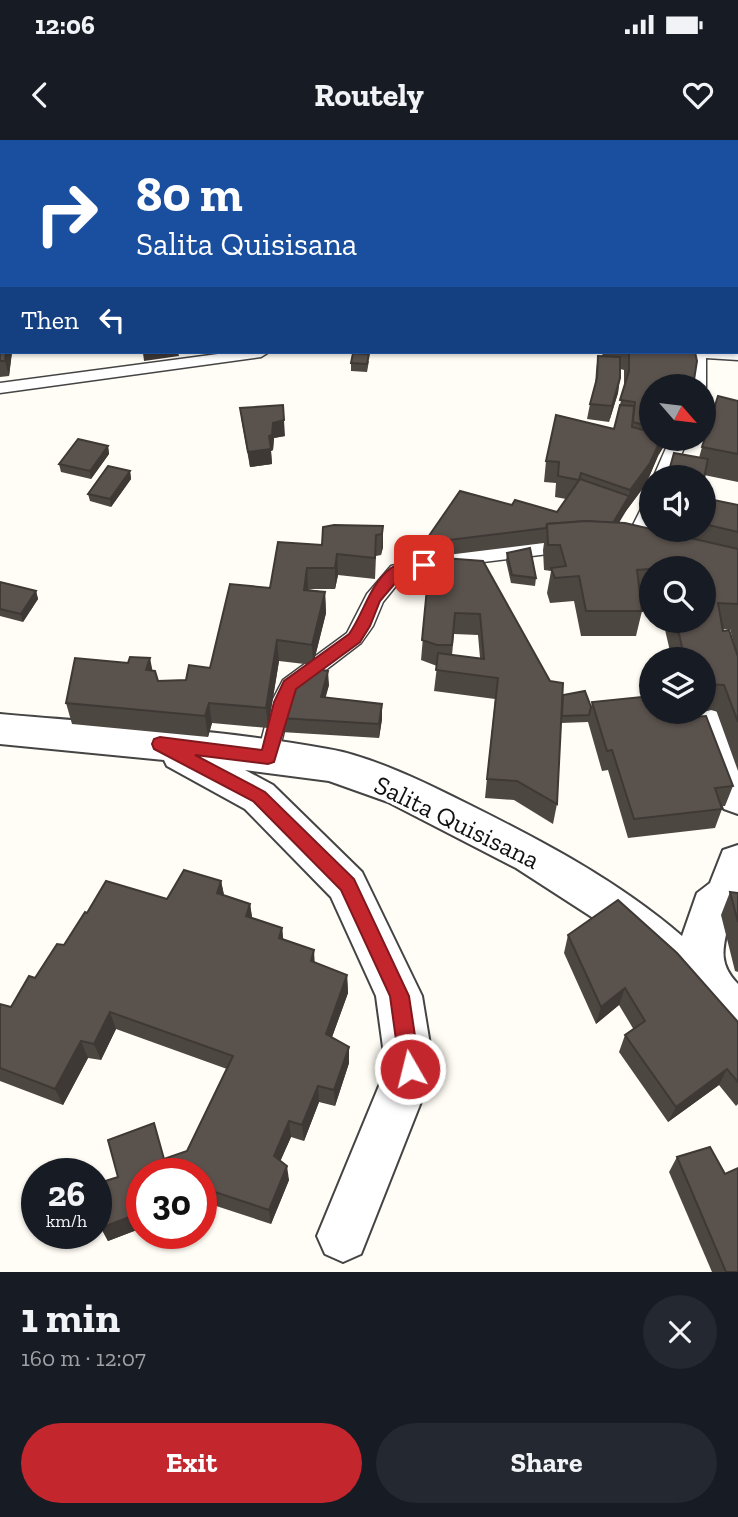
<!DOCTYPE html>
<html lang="en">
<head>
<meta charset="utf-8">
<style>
  :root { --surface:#171b24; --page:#242831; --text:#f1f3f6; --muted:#9ea1a6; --accent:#c4262e }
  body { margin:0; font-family:"Zilla Slab",serif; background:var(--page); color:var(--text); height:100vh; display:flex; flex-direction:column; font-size:26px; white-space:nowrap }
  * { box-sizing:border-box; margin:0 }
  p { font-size:23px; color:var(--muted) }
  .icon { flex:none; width:38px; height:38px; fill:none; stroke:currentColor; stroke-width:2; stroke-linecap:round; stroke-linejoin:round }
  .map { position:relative; height:1132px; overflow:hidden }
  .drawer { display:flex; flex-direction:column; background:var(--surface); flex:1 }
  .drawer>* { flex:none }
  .top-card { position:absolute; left:0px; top:0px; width:738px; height:214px; box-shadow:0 2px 5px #0004; background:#1a4fa0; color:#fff; overflow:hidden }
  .needle { width:46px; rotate:118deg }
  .controls { position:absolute; left:639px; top:234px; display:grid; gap:14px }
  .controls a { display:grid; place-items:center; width:77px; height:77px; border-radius:50%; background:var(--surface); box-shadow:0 2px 5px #0004; font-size:35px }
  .speed { position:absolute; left:21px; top:1018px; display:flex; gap:14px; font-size:35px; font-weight:700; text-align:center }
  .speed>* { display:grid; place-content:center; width:91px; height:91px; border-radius:50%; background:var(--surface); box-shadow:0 2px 5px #0004; line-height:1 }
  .speed small { font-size:18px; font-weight:400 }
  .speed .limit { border:10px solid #d22; background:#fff; color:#111 }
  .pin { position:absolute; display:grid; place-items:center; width:60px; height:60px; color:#fff; margin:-30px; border-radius:14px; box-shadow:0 4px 10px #0006 }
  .me { position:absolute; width:77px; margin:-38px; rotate:352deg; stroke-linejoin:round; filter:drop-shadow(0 0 5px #0008) }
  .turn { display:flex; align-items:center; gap:24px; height:147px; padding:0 21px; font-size:32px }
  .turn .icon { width:91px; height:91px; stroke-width:2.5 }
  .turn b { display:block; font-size:49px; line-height:60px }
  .then { display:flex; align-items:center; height:66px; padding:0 21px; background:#0003; gap:14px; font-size:26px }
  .round { display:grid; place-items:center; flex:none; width:74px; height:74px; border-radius:37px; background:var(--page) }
  .head { display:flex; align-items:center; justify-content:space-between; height:119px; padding:0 21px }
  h1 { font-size:42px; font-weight:700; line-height:52px }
  .action { display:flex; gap:14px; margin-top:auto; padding:14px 21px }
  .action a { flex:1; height:80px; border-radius:42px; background:var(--accent); color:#fff; font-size:28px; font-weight:700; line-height:80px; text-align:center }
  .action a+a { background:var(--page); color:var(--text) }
  .status { display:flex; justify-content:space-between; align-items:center; height:49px; padding:0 35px; background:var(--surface); direction:ltr }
  .status svg { height:19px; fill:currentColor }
  header { display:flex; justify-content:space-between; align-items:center; height:91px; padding:0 21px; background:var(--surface); font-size:32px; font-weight:700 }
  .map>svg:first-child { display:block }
</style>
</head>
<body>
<div class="status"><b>12:06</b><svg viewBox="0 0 49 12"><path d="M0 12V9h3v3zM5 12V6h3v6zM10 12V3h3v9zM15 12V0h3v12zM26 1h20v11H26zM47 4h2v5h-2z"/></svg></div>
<header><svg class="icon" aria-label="back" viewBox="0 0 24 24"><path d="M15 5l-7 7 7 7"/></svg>Routely<svg class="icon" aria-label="heart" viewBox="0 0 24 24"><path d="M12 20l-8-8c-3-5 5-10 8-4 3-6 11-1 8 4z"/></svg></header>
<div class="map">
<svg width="738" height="1132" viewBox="0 0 738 1132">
  <rect width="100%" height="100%" fill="#fffdf5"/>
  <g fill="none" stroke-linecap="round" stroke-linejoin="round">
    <defs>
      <g id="lane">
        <path d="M738,210V220L706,218V247L704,251V247H690L691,212Z"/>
        <path d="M233,212H269L261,217L0,253V243Z"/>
        <path d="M670,299H688L671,338H653Z"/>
        <path d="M651,361C651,383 649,392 638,412H624L622,407L642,367L645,363Z"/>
        <path d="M573,398L580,400L582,405L580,410L451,426L404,436L383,462L373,486L361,503L297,552L291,563L276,623L268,626L260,623L257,617L271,563L283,540L347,493L367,454L391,426L451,412L544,399Z"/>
      </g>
      <g id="street">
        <path d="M711,570L725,574L738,604V674L724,669L692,585L697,574Z"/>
        <path d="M0,574C109,584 220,589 328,609C371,616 426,643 466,663C542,701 617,740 682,796L697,753L710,743L723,710L738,705V772L730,777C724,805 716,822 738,844V899L722,893L704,871L615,792L516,728L388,662L329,641L245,630L273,645L362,732L422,856L434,929L361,1114L343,1122L325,1114L317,1096L386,929L376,856L331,757L245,669L167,626L164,620L0,604Z"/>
      </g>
    </defs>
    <use href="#lane" stroke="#444" stroke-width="3"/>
    <use href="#street" stroke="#444" stroke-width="4"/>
    <g stroke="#333" stroke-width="3.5" stroke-dasharray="5 2.5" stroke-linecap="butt">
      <path d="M413,0H419"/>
      <path d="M482,0L484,2"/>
    </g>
    <use href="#lane" fill="#fff" fill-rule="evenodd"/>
    <use href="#street" fill="#fff" fill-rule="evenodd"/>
  </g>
  <g fill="#4d4742" fill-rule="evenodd">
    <path d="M736,0H738V22H737Z"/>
    <path d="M738,37V66H737V42Z"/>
    <rect x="737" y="135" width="1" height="64"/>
    <path d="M0,187L12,212L9,236L0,237Z"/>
    <path d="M603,212H695L651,247V299H668L658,316L646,344L626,371L618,383L651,390H704V358L738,365V631L716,570L704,569V520H672L663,481H704V429H651V454L640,455L642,471L636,496H581L574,461L550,463L547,453L551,431L544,430L543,410L544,403L431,417L563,555L591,567L592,562L693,577L733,646L725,666H721L722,669L715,688L628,698L608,630L602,631L588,582L561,583L557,664L553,684L514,660L485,658L495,559L434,551L437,526L421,520L430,417L424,418V403L512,365L557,372L566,359L555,357L556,343L544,342L546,321L614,289L624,248V230L620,229L618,253L609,282L587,279L590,264L595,245L596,231L598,216H602ZM722,489H730L734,504L723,491ZM454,494L478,495L480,518L452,515Z"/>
    <path d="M369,221L367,232L351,231V223Z"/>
    <path d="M738,261V342L704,335L699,318L702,307Z"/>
    <path d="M240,268L285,296L274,298L273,310L271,311L272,324L250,327L242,283Z"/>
    <path d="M108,306L109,314L91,339L61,332L59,324Z"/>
    <path d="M130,331L131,339L111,367L90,361L88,354Z"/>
    <path d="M383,386V407L381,415L376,416L375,439L338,435L335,449H308L325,452L326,473L313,525L279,521L268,588L212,583L208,597L72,584L66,563L153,531L158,541L186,540L210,528L270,448L322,405Z"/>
    <path d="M507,413L536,438L535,446L511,443L506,421Z"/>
    <path d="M0,442L36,451L38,459L23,482L0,476Z"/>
    <path d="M329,545L325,557L382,579L379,598L281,592L280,578Z"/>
    <path d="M221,741L224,755L250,764L252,778L282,788L283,799L315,823L347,835L348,853L332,897L349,923L335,966L319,962L304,1001L291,997L280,1021L289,1040L271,1084L207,1063L142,1034V1088L108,1101L101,1088L118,1037L187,1011L227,929L116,889L101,920L88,918L63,965L0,941V864L11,867L64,805L87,773L167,759Z"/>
    <path d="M730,752L738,753V832L735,831L721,775Z"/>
    <path d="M568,795L738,882V964L736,966L719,945L668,982L619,912L625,895L634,890L619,865L596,884L564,813Z"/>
    <path d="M677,1017L738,1132H712L669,1032Z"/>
  </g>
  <g fill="#3f3936">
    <path d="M6,212H12L9,236L5,221Z"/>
    <path d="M150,212H178L179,216L144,221L143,213Z"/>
    <path d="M620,238L618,253L609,282L612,266Z"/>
    <path d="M283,265L285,296L274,298L273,310L271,311L272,324L250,327L248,312L269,296L273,283Z"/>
    <path d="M661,299H662L658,316L646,344L626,371L609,400L612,385L629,356L630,350Z"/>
    <path d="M662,299H668L658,316Z"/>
    <path d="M108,306L109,314L91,339L90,331Z"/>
    <path d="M130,331L131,339L111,367L110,359Z"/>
    <path d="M383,386V407L381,415L382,394Z"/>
    <path d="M337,414L338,435L335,449V428Z"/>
    <path d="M307,428L308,449L305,470L304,450Z"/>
    <path d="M36,451L38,459L23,482L21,474Z"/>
    <path d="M325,452L326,473L313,525L312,505Z"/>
    <path d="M277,500L279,521L268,588L266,568Z"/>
    <path d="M150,518L154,538L146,530Z"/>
    <path d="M328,531L329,545L322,571L321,557Z"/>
    <path d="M209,563L212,583L208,597L205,576Z"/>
    <path d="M382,564V579L379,598V584Z"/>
    <path d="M221,741L225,760L217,753Z"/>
    <path d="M250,764L253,783L246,776Z"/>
    <path d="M282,788L284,806L279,798Z"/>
    <path d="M314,810L315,828L311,821Z"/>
    <path d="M347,835L348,853L327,911L326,894Z"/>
    <path d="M625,848L619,865L596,884L601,867Z"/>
    <path d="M110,872L116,889L101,920L94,904Z"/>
    <path d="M81,901L88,918L63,965L55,949Z"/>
    <path d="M349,907V923L335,966L334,950Z"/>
    <path d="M727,929L719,945L668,982L676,967Z"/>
    <path d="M318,946L319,962L304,1001L302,985Z"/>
    <path d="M289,981L291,997L276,1031L274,1016Z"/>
    <path d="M287,1026L289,1040L271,1084L269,1070Z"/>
    <path d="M203,1048L207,1063L201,1065V1049Z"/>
    <path d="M142,1072V1088L108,1101L101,1088Z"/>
  </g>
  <g fill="#5a524d" stroke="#3f3936" stroke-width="2">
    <path d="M347,0H411L413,2H341Z"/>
    <rect x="737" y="135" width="1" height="37"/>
    <path d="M2,139V159L0,155V140Z"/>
    <path d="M0,187H2V212H6L5,221H0Z"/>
    <path d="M629,212H695L697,221L694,240L690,247H651V287L633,282L635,262L620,260L629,231Z"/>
    <path d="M353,213L369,214L367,224L351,223Z"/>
    <path d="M598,216L620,217V238L612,266L590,264L597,238Z"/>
    <path d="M718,256L738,261V314L702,307Z"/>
    <path d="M283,265L284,280L273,283L272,295L269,296L271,309L248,312L240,268Z"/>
    <path d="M620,265L634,266L632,287L651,292V299H661L650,323L630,350L581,333L579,340L558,336L559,322L546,321L556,275L614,289Z"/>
    <path d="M78,299L108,306L90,331L59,324Z"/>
    <path d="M674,313L708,319L704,338H667Z"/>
    <path d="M108,326L130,331L110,359L88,354Z"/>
    <path d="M580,339L629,356L613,383L586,381L547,384L546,388L424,403L460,351L512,365L515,360L557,372Z"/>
    <path d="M704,358L738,365V392L704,384Z"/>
    <path d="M586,381L625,383L651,389V390H656L738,409V464L718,463L723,491L729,490L738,517V582L724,545L704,544V520H685L676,481H704V429L662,428L637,430L642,471H586L579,436L555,438L551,428L566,426L560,405H548L547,384Z"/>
    <path d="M334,385L383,386L382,394L376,395L375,418L337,414L335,428H307L304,450L325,452L312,505L277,500L266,568L209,563L205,576L66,563L75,518L128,523L130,517L150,518L146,530L155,531L158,541L186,540L189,525L210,528L230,444L270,448L278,402L322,405L323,387Z"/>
    <path d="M530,408L536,438L512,435L507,413Z"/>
    <path d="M430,417L483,421L550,541L563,543L557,664L517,641L487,639L498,538L436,530L438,513L484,519L480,474L455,473L452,505H437L422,500Z"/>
    <path d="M0,442L36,451L21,474L0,469Z"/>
    <path d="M307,527L328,531L321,557L382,564L379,584L280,578Z"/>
    <path d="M585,551L591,567L589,575L562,576L563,555Z"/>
    <path d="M651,556V572H691L693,577L706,576L733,646L715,648L722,669L634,679L612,610L607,611L592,562Z"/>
    <path d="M184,730L221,741L217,753L250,764L246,776L282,788L279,798L314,810L311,821L347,835L326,894L349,907L334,950L318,946L302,985L289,981L274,1016L287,1026L269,1070L203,1048L201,1049V1034H142V1072L101,1088L96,1044L118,1037L108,1000L154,983L164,1019L187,1011L233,916L110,872L94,904L81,901L55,949L0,928V864L11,867L29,836L35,838L57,804L64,805L85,772L87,773L106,741L167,759Z"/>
    <path d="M730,752L738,753V782Z"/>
    <path d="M618,760L677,813L738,882V942L727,929L676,967L625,895L645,881L625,848L601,867L568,795Z"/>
    <path d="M710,1007L725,1034L738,1028V1132H726L677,1017Z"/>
  </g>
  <path fill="#c4262e" stroke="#7f191e" stroke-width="2" d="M424,420L429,421L431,425L429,429L402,435L380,461L370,486L360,502L296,549L274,622L268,624L195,615L265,652L354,739L409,856L420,929L417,935L410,938L403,935L400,929L390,856L341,750L253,661L154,609L152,604L154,599L160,597L262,610L274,562L284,541L349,494C364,473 369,445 391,428C399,423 415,422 424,420Z"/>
  <g text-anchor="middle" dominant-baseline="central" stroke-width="7" stroke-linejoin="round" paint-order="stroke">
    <g font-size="26" fill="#111" stroke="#fff">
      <text transform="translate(457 682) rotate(26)">Salita Quisisana</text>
    </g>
  </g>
</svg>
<div class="controls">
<a><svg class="needle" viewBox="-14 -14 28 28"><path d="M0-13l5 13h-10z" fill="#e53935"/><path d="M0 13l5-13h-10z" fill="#9ea1a6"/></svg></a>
<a><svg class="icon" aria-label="sound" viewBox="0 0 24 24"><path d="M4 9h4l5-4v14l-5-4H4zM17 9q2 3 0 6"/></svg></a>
<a><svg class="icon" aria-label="search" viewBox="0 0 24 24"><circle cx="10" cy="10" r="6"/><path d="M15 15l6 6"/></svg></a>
<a><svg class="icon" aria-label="layers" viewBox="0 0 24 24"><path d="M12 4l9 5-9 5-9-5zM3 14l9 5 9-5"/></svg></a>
</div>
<div class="speed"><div>26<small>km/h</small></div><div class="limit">30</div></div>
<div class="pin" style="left:424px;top:425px;background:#d93025"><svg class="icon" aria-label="arrive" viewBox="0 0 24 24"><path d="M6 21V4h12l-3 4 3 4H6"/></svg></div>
<svg class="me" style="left:410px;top:929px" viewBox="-20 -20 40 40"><circle r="17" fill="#c4262e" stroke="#fff" stroke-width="3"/><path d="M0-11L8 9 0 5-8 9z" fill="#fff"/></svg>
<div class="top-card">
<div class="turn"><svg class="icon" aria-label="right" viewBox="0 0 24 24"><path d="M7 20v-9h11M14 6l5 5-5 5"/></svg><div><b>80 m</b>Salita Quisisana</div></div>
<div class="then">Then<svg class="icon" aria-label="left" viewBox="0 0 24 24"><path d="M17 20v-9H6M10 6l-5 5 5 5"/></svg></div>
</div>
</div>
<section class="drawer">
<div class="head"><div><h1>1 min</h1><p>160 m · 12:07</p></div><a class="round"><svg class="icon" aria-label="close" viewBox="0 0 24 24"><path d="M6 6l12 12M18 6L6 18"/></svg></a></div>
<div class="action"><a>Exit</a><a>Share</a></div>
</section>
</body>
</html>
